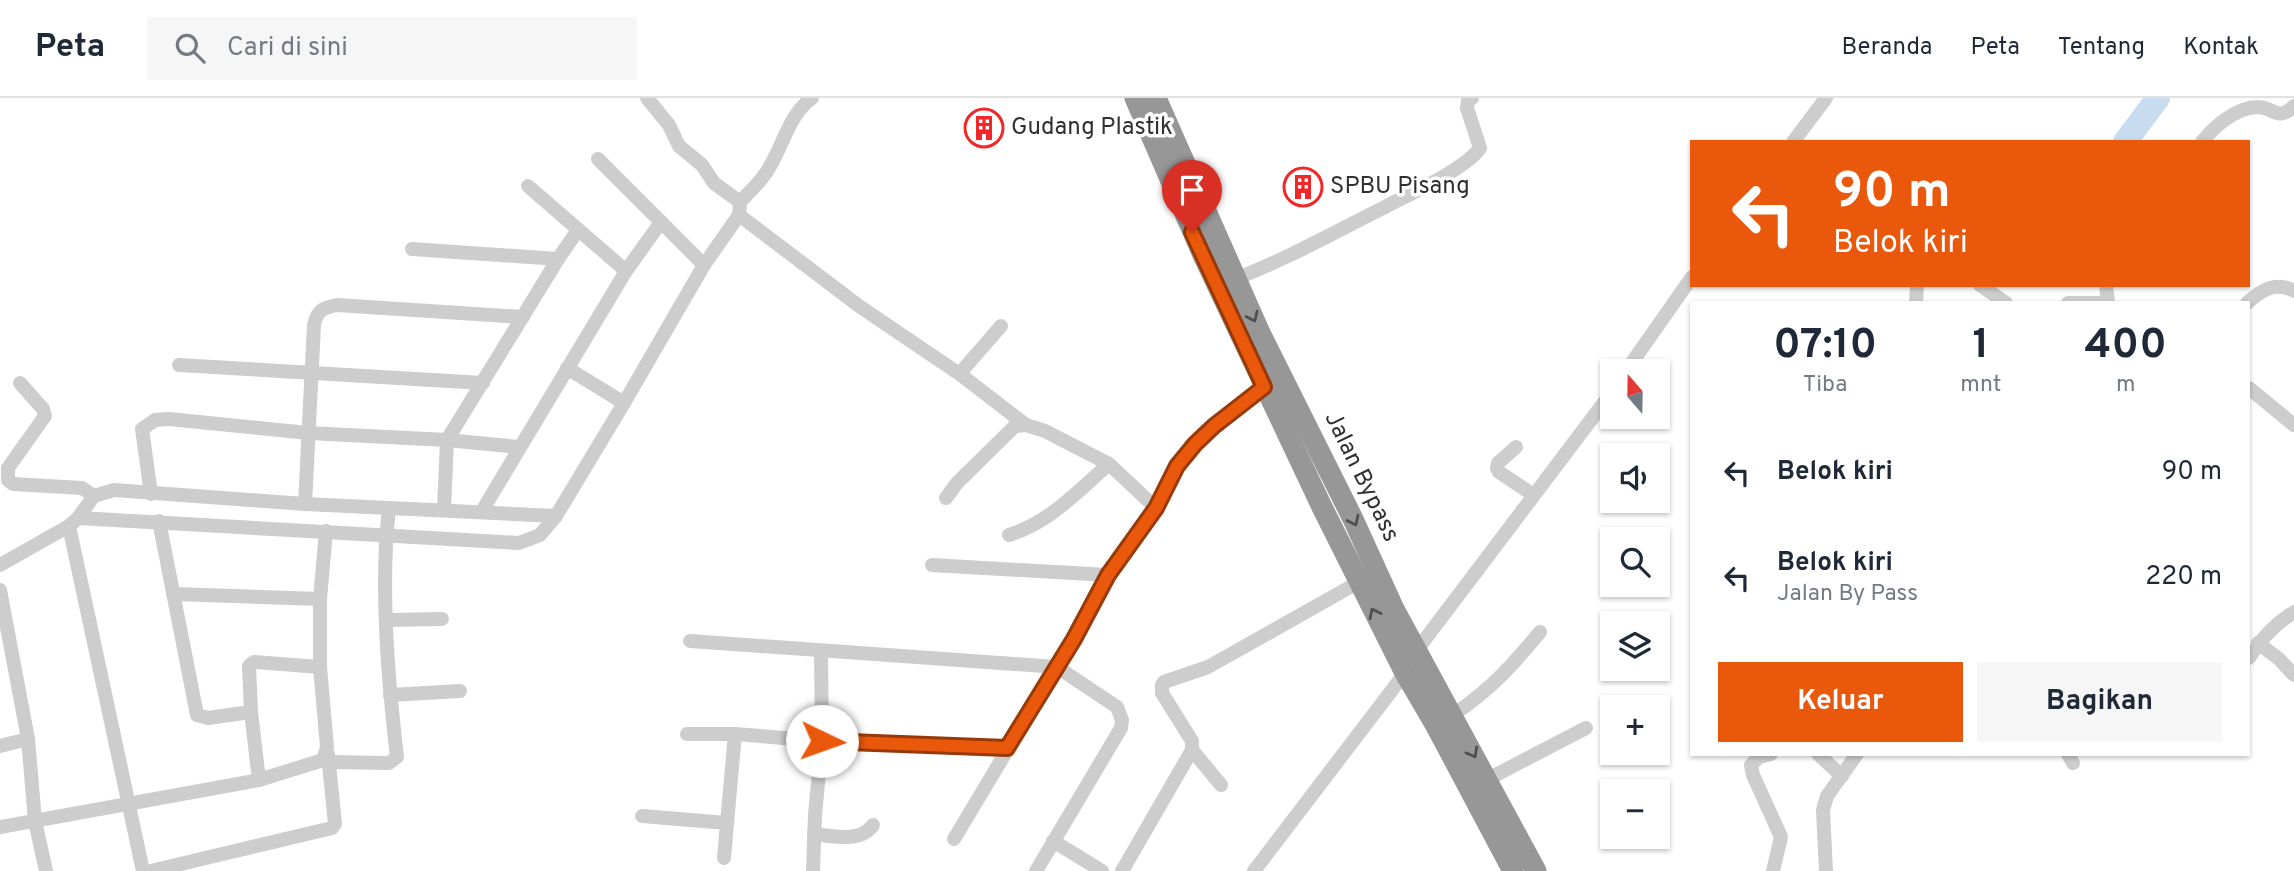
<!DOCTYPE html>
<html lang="id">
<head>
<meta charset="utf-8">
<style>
  :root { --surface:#fff; --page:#f6f6f7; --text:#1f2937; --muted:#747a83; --line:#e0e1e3; --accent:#ea580c }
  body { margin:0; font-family:Overpass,sans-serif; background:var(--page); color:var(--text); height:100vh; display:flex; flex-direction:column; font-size:26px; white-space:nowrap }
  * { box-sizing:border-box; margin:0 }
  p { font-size:23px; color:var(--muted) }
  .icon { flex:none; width:38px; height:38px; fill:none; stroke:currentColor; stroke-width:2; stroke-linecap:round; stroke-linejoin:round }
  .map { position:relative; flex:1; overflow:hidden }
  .panel { position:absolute; left:1690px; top:203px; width:560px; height:455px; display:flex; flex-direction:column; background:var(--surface); border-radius:0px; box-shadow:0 2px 5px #0004 }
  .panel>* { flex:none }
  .top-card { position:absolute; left:1690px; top:42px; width:560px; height:147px; border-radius:0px; box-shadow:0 2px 5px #0004; background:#ea580c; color:#fff; overflow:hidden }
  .needle { width:46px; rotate:340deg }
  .tools { position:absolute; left:1600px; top:261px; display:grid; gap:14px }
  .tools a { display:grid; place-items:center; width:70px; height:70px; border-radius:0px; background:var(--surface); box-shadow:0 2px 5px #0004; font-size:35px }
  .pin { position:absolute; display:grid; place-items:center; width:60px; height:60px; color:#fff; margin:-72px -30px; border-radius:50% 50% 50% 0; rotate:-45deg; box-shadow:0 0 7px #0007 }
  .pin .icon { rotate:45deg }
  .me { position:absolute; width:77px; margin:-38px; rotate:93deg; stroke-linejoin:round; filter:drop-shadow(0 0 5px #0008) }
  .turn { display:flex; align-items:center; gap:24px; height:147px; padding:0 28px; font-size:32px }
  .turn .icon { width:91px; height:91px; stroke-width:2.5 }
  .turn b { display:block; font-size:49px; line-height:60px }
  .eta { display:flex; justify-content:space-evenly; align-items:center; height:119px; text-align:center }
  .eta b { font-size:42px; font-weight:700; line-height:49px }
  .cta { display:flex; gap:14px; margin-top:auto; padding:14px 28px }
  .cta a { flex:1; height:80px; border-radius:0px; background:var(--accent); color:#fff; font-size:28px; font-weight:700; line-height:80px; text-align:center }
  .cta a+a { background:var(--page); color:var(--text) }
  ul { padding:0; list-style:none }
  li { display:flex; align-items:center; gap:21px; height:105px; padding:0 28px }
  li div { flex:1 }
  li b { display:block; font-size:26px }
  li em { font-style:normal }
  header { display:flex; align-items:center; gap:42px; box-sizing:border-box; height:98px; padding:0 35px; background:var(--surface); border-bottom:2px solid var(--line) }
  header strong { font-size:33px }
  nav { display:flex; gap:38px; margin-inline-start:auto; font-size:24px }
  .search { width:490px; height:63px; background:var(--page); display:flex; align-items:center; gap:18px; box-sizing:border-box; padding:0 24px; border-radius:0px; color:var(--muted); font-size:26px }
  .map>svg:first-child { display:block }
</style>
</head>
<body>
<header>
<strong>Peta</strong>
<div class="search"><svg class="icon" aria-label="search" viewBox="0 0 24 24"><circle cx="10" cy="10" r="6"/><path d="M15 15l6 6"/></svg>Cari di sini</div>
<nav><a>Beranda</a><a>Peta</a><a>Tentang</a><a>Kontak</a></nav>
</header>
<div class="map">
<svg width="2294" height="773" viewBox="0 0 2294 773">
  <rect width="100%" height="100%" fill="#fff"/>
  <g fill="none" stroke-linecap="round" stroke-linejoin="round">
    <path stroke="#c8dcef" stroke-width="24" d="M2125,44L2158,0"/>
    <g stroke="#cdcdcd" stroke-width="14">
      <path d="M1793,44L1826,0"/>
      <path d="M2202,44C2214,28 2237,9 2258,9C2276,10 2277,24 2294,8"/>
      <path d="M598,61L704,167"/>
      <path d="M528,88L626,173"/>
      <path d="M740,104C750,93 762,83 769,70C784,46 789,16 812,0"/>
      <path d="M739,117L859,208L961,277"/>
      <path d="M412,151L558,161"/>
      <path d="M1235,181C1287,161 1335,134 1385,109C1409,96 1466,71 1480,50L1467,10L1468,2L1472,0"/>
      <path d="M1980,187L2006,205"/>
      <path d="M2106,187L2108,205"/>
      <path d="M1916,205L1917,187"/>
      <path d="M2068,205H2106"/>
      <path d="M2247,205C2261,192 2276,183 2294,193"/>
      <path d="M1001,228L961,274V277L1026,327"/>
      <path d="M179,267L483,285"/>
      <path d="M567,270L624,305"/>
      <path d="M1626,273L1692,179"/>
      <path d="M20,285L43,311L45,318L8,370V382L13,386L82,390L94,398"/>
      <path d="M2249,290L2294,327"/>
      <path d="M1516,349L1498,365L1497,370L1499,374L1532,396"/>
      <path d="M151,396L142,331L155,322L169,321L308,335L447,342L519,349"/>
      <path d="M946,400L957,385L1015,328L1026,327L1045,333L1109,366L1156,410"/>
      <path d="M305,406L314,227C317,212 323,210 337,207L523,219"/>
      <path d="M444,411L447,342L558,161L578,132"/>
      <path d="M482,413L626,173L661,124"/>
      <path d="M78,420L94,398L114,392L305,406L556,418"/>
      <path d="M159,423L197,617L208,620L251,614"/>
      <path d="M69,428L143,773"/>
      <path d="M1009,437C1050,424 1077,394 1109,366"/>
      <path d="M0,467L69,428L78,420L519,445L540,437L556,418L624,305L704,167L739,117L740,104L714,85L702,67L679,48L669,27L647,0"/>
      <path d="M932,467L1108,477"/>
      <path d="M0,492L28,641L35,723L46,773"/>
      <path d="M173,496L320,501"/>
      <path d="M387,522L442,521"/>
      <path d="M690,543L1057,569L1117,609L1122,622L1121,630L1036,773"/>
      <path d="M2258,545L2279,561L2294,577"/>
      <path d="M2249,560C2262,540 2274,527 2294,514"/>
      <path d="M390,597L460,593"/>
      <path d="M1453,617C1491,591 1510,570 1540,534"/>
      <path d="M687,636H735L822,643L1007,650"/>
      <path d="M0,648L28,641"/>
      <path d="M1192,652L1221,687"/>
      <path d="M1771,656L1759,659L1751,667L1753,677L1781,739L1773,773"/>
      <path d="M1818,656L1842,678"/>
      <path d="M2068,656L2073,665"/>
      <path d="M329,664L389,665L397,659C388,581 380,488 389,411"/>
      <path d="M1488,681L1586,630"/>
      <path d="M259,682L251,614L249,568L254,564L320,569"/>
      <path d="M642,718L727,725L735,636"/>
      <path d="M0,729L259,682L323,662L327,649L320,569V501L326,433"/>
      <path d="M814,736C832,738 861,745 873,727"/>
      <path d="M954,741L1074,541L1108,477L1156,410L1177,368L1195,346L1214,328L1264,289"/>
      <path d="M1053,743L1102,773"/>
      <path d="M724,760L727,725"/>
      <path d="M151,773L332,730L335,726L328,656"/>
      <path d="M813,773L815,717L822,643L821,553"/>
      <path d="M1122,773L1192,652V643L1162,595V587L1164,584L1208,569L1359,484"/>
      <path d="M1254,773L1405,575L1417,552L1612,294"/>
      <path d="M1826,773L1823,712L1827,698L1857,656"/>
    </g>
    <g stroke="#979797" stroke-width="21">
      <path d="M1135,0L1203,157L1322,409L1405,575L1436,628L1513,773"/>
      <path d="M1156,0L1260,235L1353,421L1394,511L1536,773"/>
    </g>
  </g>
  <defs><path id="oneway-chevron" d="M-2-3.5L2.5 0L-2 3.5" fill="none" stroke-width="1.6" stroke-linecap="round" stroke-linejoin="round" transform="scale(1.75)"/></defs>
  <g stroke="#4f4f4f">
    <use href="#oneway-chevron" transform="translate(1253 219) rotate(65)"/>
    <use href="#oneway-chevron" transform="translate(1354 423) rotate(64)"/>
    <use href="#oneway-chevron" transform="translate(1374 515) rotate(-116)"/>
    <use href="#oneway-chevron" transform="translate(1473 655) rotate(61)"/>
  </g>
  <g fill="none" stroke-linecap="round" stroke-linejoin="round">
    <defs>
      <path id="route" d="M822,643L1007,650L1074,541L1108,477L1156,410L1177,368L1195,346L1214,328L1264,289L1192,134"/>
    </defs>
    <use href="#route" stroke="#983908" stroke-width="18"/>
    <use href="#route" stroke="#ea580c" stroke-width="12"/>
  </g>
  <defs>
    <symbol id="building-ring" viewBox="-11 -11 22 22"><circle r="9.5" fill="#fff" stroke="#f12827" stroke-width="1.5"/><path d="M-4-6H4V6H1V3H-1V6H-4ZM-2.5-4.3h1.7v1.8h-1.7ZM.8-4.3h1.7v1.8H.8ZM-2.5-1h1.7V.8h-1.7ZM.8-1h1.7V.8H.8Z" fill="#f12827"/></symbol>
  </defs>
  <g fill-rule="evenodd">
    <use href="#building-ring" x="962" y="8" width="44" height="44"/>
    <use href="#building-ring" x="1281" y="67" width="44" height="44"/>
  </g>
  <g text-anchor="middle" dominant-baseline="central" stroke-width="7" stroke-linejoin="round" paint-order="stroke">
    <g font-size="24" fill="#303030" stroke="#fff" text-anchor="start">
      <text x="1011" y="30">Gudang Plastik</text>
      <text x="1330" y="89">SPBU Pisang</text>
    </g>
    <g font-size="24" fill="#303030" stroke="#fff">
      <text transform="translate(1361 379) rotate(64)">Jalan Bypass</text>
    </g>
  </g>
</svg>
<div class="tools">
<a><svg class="needle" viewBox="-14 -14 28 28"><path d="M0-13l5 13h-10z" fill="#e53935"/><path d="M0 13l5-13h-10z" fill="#747a83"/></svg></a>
<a><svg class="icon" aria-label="sound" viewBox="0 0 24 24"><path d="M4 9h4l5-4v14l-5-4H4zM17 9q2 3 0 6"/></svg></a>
<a><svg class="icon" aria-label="search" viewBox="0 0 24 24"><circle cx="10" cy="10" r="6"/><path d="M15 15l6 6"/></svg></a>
<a><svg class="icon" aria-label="layers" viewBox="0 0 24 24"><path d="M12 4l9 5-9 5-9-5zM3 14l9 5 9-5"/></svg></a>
<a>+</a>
<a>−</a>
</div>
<div class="pin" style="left:1192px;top:134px;background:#d93025"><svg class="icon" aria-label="arrive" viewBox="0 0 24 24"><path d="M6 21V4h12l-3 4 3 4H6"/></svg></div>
<svg class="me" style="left:822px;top:643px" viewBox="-20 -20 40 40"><circle r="19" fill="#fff"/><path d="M0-13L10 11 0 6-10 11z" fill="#ea580c"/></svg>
<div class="top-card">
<div class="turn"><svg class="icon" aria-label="left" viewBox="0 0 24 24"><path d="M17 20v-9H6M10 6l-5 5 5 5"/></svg><div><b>90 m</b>Belok kiri</div></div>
</div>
<section class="panel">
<div class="eta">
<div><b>07:10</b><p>Tiba</p></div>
<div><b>1</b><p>mnt</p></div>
<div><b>400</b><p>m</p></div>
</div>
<ul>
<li><svg class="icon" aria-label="left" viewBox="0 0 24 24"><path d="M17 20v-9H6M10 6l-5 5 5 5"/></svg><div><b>Belok kiri</b></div><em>90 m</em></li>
<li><svg class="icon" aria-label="left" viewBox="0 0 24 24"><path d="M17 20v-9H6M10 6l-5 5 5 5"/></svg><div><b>Belok kiri</b><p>Jalan By Pass</p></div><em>220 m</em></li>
</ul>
<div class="cta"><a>Keluar</a><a>Bagikan</a></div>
</section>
</div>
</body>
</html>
